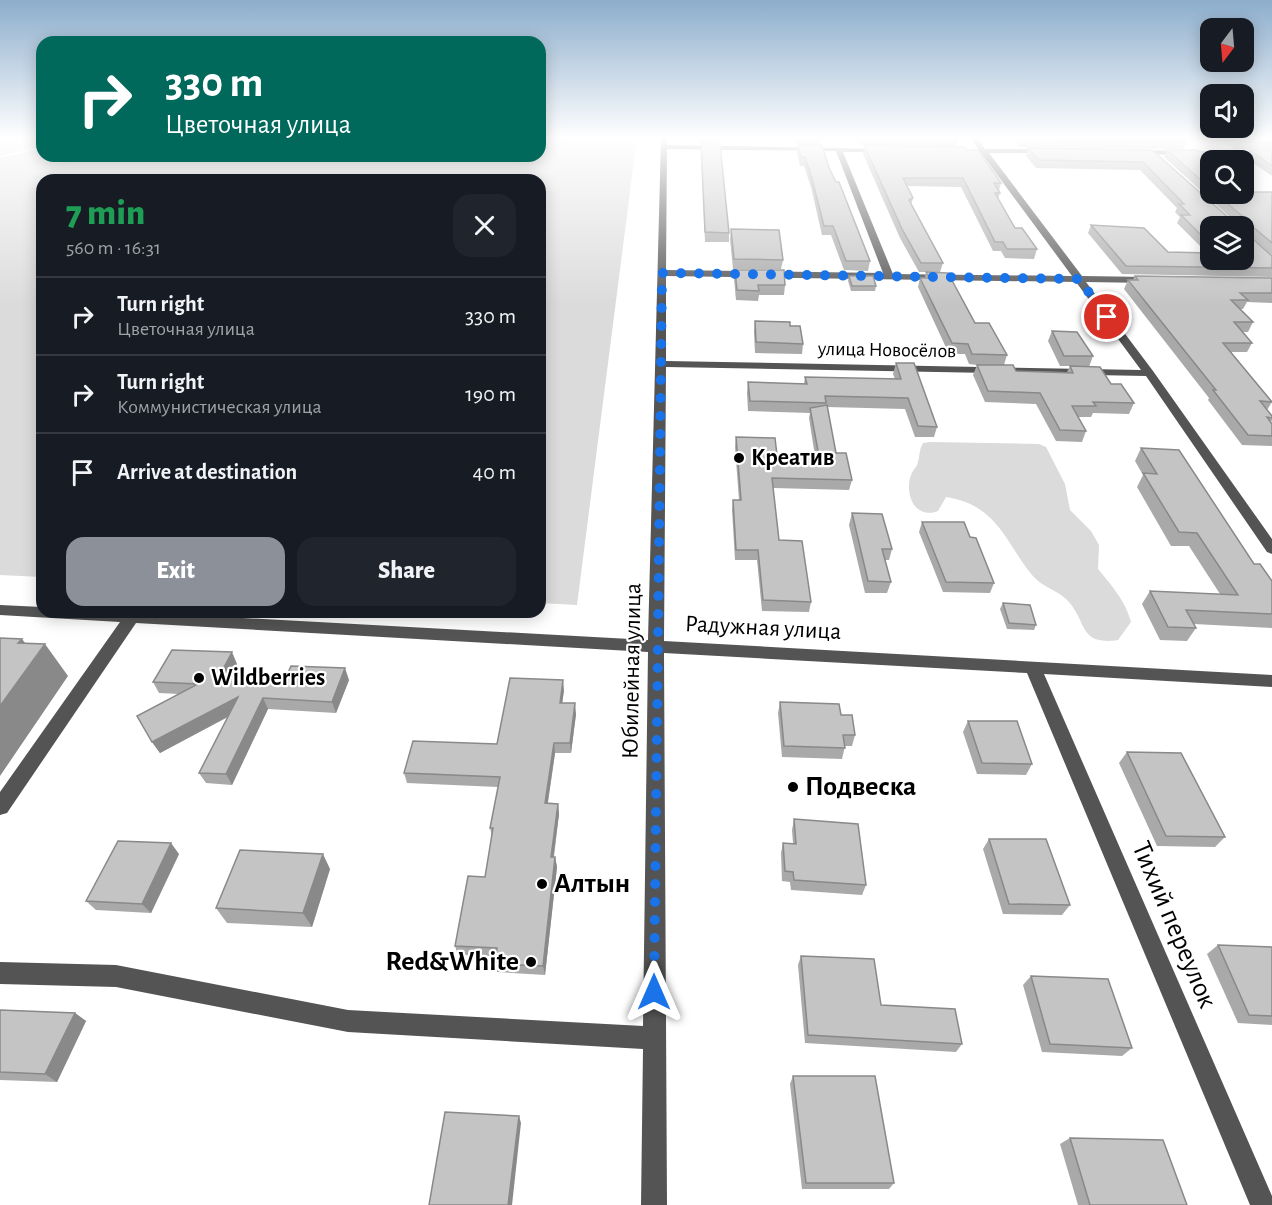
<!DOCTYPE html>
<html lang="en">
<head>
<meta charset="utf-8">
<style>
  :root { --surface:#171b24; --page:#20242c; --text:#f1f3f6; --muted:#9ea1a6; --line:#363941; --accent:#8c9099 }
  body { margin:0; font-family:"Alegreya Sans",sans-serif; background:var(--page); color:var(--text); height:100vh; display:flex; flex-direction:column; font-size:22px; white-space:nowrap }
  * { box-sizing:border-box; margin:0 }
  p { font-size:20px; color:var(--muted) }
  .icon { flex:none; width:33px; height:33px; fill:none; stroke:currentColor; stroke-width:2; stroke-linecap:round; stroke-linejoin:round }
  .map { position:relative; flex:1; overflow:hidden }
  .sheet { position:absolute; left:36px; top:174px; width:510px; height:444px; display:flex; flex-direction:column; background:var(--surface); border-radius:18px; box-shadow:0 3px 15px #0003 }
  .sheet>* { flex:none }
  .banner { position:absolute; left:36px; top:36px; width:510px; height:126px; border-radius:18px; box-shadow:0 3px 15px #0003; background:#00695c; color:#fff; overflow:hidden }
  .needle { width:39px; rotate:196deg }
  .fabs { position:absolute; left:1200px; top:18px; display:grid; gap:12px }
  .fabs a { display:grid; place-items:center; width:54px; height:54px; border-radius:12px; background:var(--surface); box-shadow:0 3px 15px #0003; font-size:30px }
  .pin { position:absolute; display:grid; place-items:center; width:51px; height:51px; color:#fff; margin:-26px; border:3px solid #fff; border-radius:50%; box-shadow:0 2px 6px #0007 }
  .me { position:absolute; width:66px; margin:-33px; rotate:0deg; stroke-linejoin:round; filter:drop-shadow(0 0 4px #0008) }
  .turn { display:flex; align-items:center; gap:21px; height:126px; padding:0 30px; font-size:27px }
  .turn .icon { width:78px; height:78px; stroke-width:2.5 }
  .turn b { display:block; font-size:42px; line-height:51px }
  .round { display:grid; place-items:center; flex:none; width:63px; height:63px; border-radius:18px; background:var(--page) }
  .head { display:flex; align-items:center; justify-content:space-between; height:102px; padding:0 30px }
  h1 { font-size:36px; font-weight:800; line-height:45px; color:#1e9e55 }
  .primary-button { display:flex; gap:12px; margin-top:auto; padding:12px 30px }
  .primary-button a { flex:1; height:69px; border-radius:18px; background:var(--accent); color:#fff; font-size:24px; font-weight:800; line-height:69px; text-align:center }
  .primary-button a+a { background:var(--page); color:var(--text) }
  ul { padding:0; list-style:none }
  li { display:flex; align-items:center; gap:18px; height:78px; padding:0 30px; border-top:2px solid var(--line) }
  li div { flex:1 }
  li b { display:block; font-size:22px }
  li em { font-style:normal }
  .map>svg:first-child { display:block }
</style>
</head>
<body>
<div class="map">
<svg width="1272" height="1205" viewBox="0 0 1272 1205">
  <rect width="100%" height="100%" fill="#fff"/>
  <g fill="#dbdbdb">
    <path d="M0,137H42V146L0,156Z"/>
    <path d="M540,137H637L577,605L540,603V180H42V577L0,575V158L42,148V156H540Z"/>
    <path d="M930,442L1039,444L1046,447L1065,484L1070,510L1091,531L1099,545L1098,569C1112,586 1125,600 1131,622L1118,640C1077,646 1088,620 1066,599C1055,589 1042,587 1032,575C1004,540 997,505 946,497L938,511C915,520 904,494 911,475C913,470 917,467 918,462C920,454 919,450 923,443Z"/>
  </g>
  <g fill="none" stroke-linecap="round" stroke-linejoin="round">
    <g fill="#545454" fill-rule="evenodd">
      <path d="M661,137H667V145L884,149L882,152H843L893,274L1072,276L981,153H960L956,151L978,149L970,137H977L985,149H1050L1047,153H989L1082,276L1149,277L1154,280L1149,283L1086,282L1153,371L1272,539V554L1267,552L1146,376L666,367L664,641L1272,675V687L1044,674L1272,1196V1205H1250L1027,673L664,653L667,1205H641L643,1049L348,1032L116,987L0,984V962L116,965L348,1010L643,1026L648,652L136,623L7,813L0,815V792L120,622L0,615V605L42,607V612H134L648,640ZM667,149L836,151L883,273L666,270ZM666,276L1076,282L1141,370L666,361Z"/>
      <path d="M1137,150L1272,152V156L1134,154Z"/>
    </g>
  </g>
  <g fill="#a9a9a9" fill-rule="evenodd">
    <path d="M694,137H722V139H719V143H700L699,139H694Z"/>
    <path d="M761,137H827V141H819V144H795L794,140L761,139Z"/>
    <path d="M855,137H959V138L957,146L859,145Z"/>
    <path d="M1012,137H1183L1187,141L1183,149L1019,147Z"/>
    <path d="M1217,137H1272V150L1234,149Z"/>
    <path d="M701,144L729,233V242H705Z"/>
    <path d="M798,145L829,168L870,261L868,271L844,270L831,235H822L811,187L804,166H800L797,153Z"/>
    <path d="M864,145L967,150L1001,183L999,191L1000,193L998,199L1015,228L1037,249L1034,259L1005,258L1001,251H993L961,187L907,186L913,198L911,205L943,263L940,272H919L900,238L863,154Z"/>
    <path d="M1028,148L1152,150L1230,219H1232L1164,157L1167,150L1210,161V194L1272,192V255L1259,244L1272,256V277L1122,274L1088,233L1091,225L1168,252L1207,253L1177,223L1180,217L1175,212L1177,208L1140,170L1036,168L1026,156ZM1210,226L1244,260H1210Z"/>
    <path d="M1250,150L1272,151V176L1246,158Z"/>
    <path d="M731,229L783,260L781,269H733L730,239Z"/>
    <path d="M735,270L785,285L784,295H759L758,301L736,300L734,279Z"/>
    <path d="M926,272L1007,355L1004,365L1016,371L1067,372L1070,366H1060L1048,341L1052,331L1093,356L1089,367L1111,384L1134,403L1129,414L1093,413L1091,417H1078L1086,431L1082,442L1056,441L1036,404L985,402L973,375L977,365L969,364L965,354H949L918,287L920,278H925Z"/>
    <path d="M849,276L876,286L875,291H851L848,281Z"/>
    <path d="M1135,276L1272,278V303L1247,302L1243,309H1240L1253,322L1248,332H1243L1252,343L1247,352H1231L1272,402L1267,410L1272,416V420L1271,422L1272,424V446L1242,445L1208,400L1209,398L1124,289L1128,280H1133Z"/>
    <path d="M755,321L790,326L803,344L802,354L755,353L754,331Z"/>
    <path d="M896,363L937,427L934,437H915L905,409L827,407L836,453L852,480L849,490L773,488L779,540L811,602L809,612L762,611L757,560H735L732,510L733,500H739L735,447L736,437L777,455L815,456L809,418L810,413L748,411L747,393L748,382L804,384L805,377L895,379L893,374Z"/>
    <path d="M1141,448L1254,564L1272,581V628L1194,624L1196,628L1187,641L1160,640L1142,604L1150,591L1220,594L1189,546H1171L1137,487L1143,475L1135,461Z"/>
    <path d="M852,513L892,549L889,560H885L891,582L887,593H865L849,525Z"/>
    <path d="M922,522L970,537L994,583L990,593L943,592L919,532Z"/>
    <path d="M1003,603L1036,625L1034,630L1007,629L1000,609Z"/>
    <path d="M237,664L232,674L349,680L336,713L268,709L232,785L206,783L199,773L228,717L160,753L152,742L179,694L159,693L153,682Z"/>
    <path d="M564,690L562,703L576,714L571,753H555L548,803L558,804L559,814L554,857H555L557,867L545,975L497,972L495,964L496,956L458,955L455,946L485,877L492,837L490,828L498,787L407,783L404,773L497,744Z"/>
    <path d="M780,702L841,715L855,735L852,746H845L842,759L782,757L778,713Z"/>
    <path d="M968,721L1032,764L1026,775L977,774L963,732Z"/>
    <path d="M1127,752L1225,837L1215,847L1157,846L1119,763Z"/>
    <path d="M794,819L866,885L862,895L791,890L790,882L782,881L781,853L783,843H793L792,830Z"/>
    <path d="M989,839L1070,905L1062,915L1003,914L983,849Z"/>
    <path d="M179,854L151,913L96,910L86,901Z"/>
    <path d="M330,869L312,927L227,923L216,908Z"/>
    <path d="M1218,945L1272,947V1025L1238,1023L1207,954Z"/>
    <path d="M801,956L881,1005L962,1044L956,1052L805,1043L798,965Z"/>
    <path d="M1031,976L1132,1048L1122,1056L1042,1052L1023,985Z"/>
    <path d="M0,1010L75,1013L86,1021L57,1082L0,1080Z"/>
    <path d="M793,1076L894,1183L889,1189H802L790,1084Z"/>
    <path d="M1070,1138L1187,1205H1078L1060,1144Z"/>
  </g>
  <g fill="#898989">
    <path d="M22,639L36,657L45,644L68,676L0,776V706L18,643Z"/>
    <path d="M232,652L237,664L227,685L221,673Z"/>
    <path d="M345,668L349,680L336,713L332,702Z"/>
    <path d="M563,680L564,690L561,713L560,703Z"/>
    <path d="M238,697L244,708L160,753L152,742Z"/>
    <path d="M263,698L268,709L232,785L226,774Z"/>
    <path d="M575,703L576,714L571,753L570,743Z"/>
    <path d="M554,743L555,753L546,813L545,803Z"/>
    <path d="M558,804L559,814L552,867L551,857Z"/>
    <path d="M171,843L179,854L151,913L142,904Z"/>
    <path d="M323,854L330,869L312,927L303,913Z"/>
    <path d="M555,857L557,867L545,975L543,966Z"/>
    <path d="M75,1013L86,1021L57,1082L45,1074Z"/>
    <path d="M519,1116L521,1123L512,1205H508Z"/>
  </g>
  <g fill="#c4c4c4" stroke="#898989" stroke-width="1.5">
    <path d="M903,137H959V138Z"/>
    <path d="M1020,137H1183L1187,141L1022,139Z"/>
    <path d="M1230,137H1272V143L1237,142Z"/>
    <path d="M701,144H720L729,233L705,232Z"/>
    <path d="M798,145H822L829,168L836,182H839L870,261H846L833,226H824L812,179L805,157H801Z"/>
    <path d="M864,145L965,147L967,150H978L1001,183H994L1000,193H995L1015,228H1022L1037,249H1007L1003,242H995L963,178H903L913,198L909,200L943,263H921L902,229Z"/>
    <path d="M1028,148L1152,150L1230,219L1240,220L1242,216L1216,194H1244V188L1248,192H1272V243L1248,223L1246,233L1272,256V268L1126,266L1091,225L1144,228L1168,252L1210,253V260H1244V226H1210V244L1181,215H1190L1179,204H1184L1143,162L1039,160Z"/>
    <path d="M1167,150H1197L1210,161V188Z"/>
    <path d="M1250,150L1272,151V166Z"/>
    <path d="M731,229L779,230L783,260L734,259Z"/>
    <path d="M735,270H784L785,285H758L759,291L737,290Z"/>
    <path d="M926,272L948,273L975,323H989L1007,355L972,354L968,344L952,343L920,278H929Z"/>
    <path d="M849,276H873L876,286H852Z"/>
    <path d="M1135,276L1272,278V293H1240L1248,300H1231L1253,322H1234L1252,343H1223L1272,402L1260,401L1272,416V418L1267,417L1272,424V436L1248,435L1213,390H1216L1128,280H1138Z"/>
    <path d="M755,321L790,322V326H800L803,344L756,342Z"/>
    <path d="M1052,331L1077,332L1093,356H1064Z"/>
    <path d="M896,363H914L937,427L918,426L908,398L825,396L826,403L750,401L748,382L807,384L805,377L901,379Z"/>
    <path d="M977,365H1013L1016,371L1073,373L1070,366L1100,367L1111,384H1121L1134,403L1093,402L1096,406H1072L1086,431L1060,430L1040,393L988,391Z"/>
    <path d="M827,405L836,453H846L852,480L772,478L779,540L802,541L811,602L763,600L758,550H736L733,500H741L736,437L775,438L777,455L819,456L810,408Z"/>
    <path d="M1141,448L1179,450L1254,564H1260L1272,581V614L1186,610L1196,628L1168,627L1150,591L1238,595L1197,533L1179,532L1143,473L1157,474Z"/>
    <path d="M852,513L882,514L892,549H882L891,582L868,581Z"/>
    <path d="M922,522H964L970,537L976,538L994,583L946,582Z"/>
    <path d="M1003,603L1030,605L1036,625L1009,623Z"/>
    <path d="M0,638L22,639L18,643L45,644L0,706Z"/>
    <path d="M172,650L232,652L221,673L286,677L291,666L345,668L332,702L263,698L226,774L199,773L238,697L152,742L137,716L198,684L153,682Z"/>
    <path d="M510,678L563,680L560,703H575L570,743H554L545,803L558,804L551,857H555L543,966L495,964L497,948L455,946L468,876L485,877L493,828H490L500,777L404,773L413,741L497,744Z"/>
    <path d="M780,702L839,704L841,715H852L855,735H843L845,748L784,746Z"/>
    <path d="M968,721H1017L1032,764L982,763Z"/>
    <path d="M1127,752L1181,753L1225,837L1166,836Z"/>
    <path d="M794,819L858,824L866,885L794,880L793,872L785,871L783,843L796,844Z"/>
    <path d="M989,839H1046L1070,905L1009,904Z"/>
    <path d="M118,841L171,843L142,904L86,901Z"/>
    <path d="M240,850L323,854L303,913L216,908Z"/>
    <path d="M1218,945L1272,947V1016L1249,1015Z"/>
    <path d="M801,956L874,959L881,1005L955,1009L962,1044L808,1035Z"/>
    <path d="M1031,976L1108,979L1132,1048L1050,1044Z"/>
    <path d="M0,1010L75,1013L45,1074L0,1072Z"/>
    <path d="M793,1076H875L894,1183H806Z"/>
    <path d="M445,1112L519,1116L508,1205H429Z"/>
    <path d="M1070,1138L1163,1140L1187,1205H1090Z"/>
  </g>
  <linearGradient id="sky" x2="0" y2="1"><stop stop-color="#8cadcc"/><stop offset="0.45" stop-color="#fff"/><stop offset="1" stop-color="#fff" stop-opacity="0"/></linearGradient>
  <rect width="1272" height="306" fill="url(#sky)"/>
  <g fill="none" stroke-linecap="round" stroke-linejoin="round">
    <path stroke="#1a73e8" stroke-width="10" stroke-dasharray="0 18" d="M654,992L662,273L1079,279L1107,317"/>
  </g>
  <g fill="#000" stroke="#fff" stroke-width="2">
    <circle cx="739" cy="458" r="6"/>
    <circle cx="199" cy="678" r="6"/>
    <circle cx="793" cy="787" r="6"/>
    <circle cx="542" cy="884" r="6"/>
    <circle cx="531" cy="962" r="6"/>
  </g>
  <g text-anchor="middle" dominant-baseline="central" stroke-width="4.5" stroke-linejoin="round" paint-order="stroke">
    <g font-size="20" fill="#000" stroke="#fff">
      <text transform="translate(887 350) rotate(1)">улица Новосёлов</text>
    </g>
    <g font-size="24" font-weight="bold" fill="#000" stroke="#fff" text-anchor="start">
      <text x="751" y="458">Креатив</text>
      <text x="211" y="678">Wildberries</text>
    </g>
    <g font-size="24" fill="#000" stroke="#fff">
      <text transform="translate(763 628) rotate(3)">Радужная улица</text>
      <text transform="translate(632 671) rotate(-89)">Юбилейная улица</text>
    </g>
    <g font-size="28" font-weight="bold" fill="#000" stroke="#fff" text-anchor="start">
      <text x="805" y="787">Подвеска</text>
      <text x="554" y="884">Алтын</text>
      <text x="519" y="962" text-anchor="end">Red&amp;White</text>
    </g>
    <g font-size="28" fill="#000" stroke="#fff">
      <text transform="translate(1174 925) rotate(67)">Тихий переулок</text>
    </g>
  </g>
</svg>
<div class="fabs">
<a><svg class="needle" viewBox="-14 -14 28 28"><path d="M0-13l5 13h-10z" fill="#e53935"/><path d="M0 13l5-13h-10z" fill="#9ea1a6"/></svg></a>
<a><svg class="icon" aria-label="sound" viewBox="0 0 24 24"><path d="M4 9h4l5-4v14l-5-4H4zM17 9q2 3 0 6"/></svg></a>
<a><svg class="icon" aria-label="search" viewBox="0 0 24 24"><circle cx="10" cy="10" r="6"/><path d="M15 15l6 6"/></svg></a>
<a><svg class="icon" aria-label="layers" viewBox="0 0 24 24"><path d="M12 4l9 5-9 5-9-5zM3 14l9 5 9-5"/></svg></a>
</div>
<div class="pin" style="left:1107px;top:317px;background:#d93025"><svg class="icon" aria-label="arrive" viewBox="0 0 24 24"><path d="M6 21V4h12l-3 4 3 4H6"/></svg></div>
<svg class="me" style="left:654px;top:992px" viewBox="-20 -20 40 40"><path d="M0-17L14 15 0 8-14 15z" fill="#1a73e8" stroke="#fff" stroke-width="4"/></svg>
<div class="banner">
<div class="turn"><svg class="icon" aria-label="right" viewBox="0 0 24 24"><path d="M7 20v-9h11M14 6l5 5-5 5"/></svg><div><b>330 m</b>Цветочная улица</div></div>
</div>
<section class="sheet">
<div class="head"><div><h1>7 min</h1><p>560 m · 16:31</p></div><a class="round"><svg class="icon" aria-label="close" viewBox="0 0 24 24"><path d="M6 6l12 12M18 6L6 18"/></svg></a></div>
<ul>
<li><svg class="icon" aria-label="right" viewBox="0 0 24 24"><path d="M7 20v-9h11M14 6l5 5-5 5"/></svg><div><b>Turn right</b><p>Цветочная улица</p></div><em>330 m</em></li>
<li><svg class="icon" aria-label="right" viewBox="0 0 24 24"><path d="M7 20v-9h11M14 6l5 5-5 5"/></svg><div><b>Turn right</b><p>Коммунистическая улица</p></div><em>190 m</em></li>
<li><svg class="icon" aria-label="arrive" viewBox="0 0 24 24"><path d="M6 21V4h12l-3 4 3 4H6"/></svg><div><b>Arrive at destination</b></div><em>40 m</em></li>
</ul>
<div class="primary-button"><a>Exit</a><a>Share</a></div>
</section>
</div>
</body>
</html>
